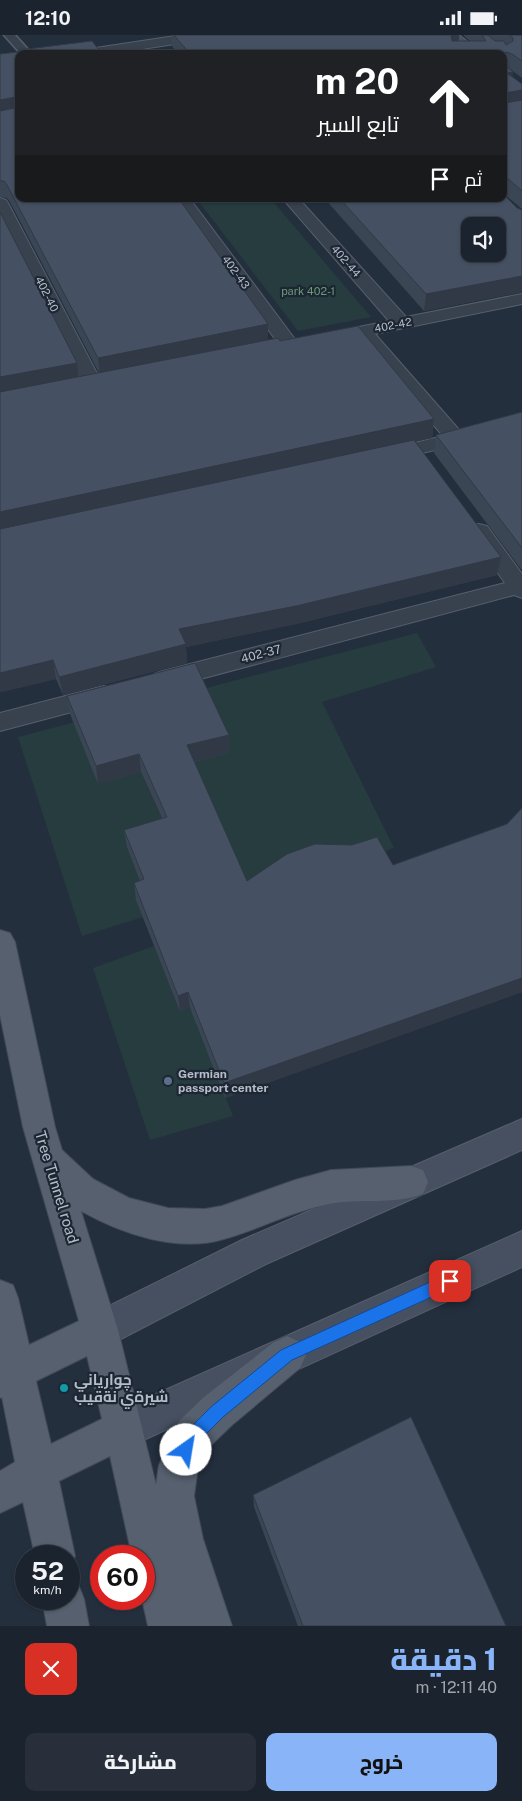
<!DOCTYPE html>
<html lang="ar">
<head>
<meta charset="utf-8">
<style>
  :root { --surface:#1b232e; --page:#282f3a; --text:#f1f3f6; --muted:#a0a4aa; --line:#39404a; --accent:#8ab4f8 }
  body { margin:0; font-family:"Public Sans",Cairo,sans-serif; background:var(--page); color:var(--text); direction:rtl; height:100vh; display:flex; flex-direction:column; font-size:19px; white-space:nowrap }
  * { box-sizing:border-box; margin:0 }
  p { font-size:16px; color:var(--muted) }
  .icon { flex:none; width:28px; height:28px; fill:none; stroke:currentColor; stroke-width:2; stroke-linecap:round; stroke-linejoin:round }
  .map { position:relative; height:1591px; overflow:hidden; direction:ltr }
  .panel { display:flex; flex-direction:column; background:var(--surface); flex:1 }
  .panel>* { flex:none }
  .banner { position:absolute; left:15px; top:15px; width:492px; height:152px; border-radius:10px; box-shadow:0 1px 4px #0004,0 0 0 1px var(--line); direction:rtl; background:#202124; color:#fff; overflow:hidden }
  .tools { position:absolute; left:461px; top:182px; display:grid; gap:10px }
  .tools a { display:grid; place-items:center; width:45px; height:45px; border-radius:10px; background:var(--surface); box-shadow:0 1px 4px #0004,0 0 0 1px var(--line); font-size:25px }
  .speed { position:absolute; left:15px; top:1510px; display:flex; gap:10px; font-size:25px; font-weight:700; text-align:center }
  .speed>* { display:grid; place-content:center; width:65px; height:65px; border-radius:50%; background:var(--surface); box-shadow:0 1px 4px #0004,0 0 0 1px var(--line); line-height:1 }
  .speed small { font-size:12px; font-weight:400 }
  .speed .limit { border:8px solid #d22; background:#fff; color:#111 }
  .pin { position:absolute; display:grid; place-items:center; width:42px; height:42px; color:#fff; margin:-21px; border-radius:10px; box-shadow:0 2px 8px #0006 }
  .me { position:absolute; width:55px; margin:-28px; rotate:32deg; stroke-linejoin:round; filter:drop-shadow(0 0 4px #0008) }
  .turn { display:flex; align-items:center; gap:18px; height:105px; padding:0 25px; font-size:22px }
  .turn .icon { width:65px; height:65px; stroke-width:2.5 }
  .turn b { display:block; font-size:35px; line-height:42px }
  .then { display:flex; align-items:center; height:48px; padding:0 25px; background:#0003; gap:10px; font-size:19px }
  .round { display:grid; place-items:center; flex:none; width:52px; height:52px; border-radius:10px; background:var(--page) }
  .overview { display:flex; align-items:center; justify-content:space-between; height:85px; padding:0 25px }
  h1 { font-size:30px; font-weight:800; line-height:38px; color:var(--accent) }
  .button { display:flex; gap:10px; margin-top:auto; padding:10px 25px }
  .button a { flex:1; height:58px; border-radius:10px; background:var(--accent); color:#111; font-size:20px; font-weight:800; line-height:58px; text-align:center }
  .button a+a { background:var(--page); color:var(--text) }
  .status { display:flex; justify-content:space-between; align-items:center; height:35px; padding:0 25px; background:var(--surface); direction:ltr }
  .status svg { height:14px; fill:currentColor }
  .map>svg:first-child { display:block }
</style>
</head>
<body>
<div class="status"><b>12:10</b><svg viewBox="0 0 49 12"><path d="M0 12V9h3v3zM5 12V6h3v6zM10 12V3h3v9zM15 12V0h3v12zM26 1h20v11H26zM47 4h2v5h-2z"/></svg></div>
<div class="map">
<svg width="522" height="1591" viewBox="0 0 522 1591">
  <rect width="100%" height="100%" fill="#242f3e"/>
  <g fill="#263c3f">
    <path d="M197,164H271L371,282L298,296Z"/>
    <path d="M417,598L436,632L322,667L394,813L375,820L298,919L141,737L169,799L146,862L143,882L82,901L18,702Z"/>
    <path d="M154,911L180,977L201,969L196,989L233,1081L150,1105L93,933Z"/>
  </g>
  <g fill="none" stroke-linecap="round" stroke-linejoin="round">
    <defs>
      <path id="lane" d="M4,0H15L32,19H21Z"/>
      <g id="street">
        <path d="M182,0H213L207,4L110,19H76L82,15Z"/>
        <path d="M0,163L6,165L8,168L103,350L100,354L93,356L86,354L83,350L0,184Z"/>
        <path d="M174,164H190L297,307L299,311L297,315L290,317L283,315Z"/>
        <path d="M283,164H299L406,282L522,259V269L375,299L461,397L522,382V394L385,427L378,425L375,421L378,417L443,401L358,303L325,310L318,308L316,304L318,300L389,286Z"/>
        <path d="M479,489L487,491L522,539V563L514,560L163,654L154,651L151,645L154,639L163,636L505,548L468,496L471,491Z"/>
        <path d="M104,651L113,654L117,660L113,666L0,696V678Z"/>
      </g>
      <g id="secondary">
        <path d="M445,0H459L483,19H468Z"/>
        <path d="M522,1084V1115L266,1229L113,1308L100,1313L87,1308L82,1295L87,1282L242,1205Z"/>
        <path d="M522,1196V1232L137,1408L123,1413L109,1408L104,1394L109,1380Z"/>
      </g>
      <g id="primary">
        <path d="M0,895L10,898L15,907L55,1092L62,1115L93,1144L129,1163L168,1173L205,1174L222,1171L295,1145L331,1135L411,1131L423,1135L428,1147L423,1159C395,1170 359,1163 329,1169C292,1176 260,1194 224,1204C177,1218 122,1199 81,1176L118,1295L156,1450L159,1430L179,1386L204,1362L274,1307L287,1301L300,1307L306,1320L300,1333L232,1390L207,1414L198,1432L194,1461L203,1504L232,1591H148L142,1564H144V1521H132L110,1421L59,1446L75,1521L69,1535V1521H35L23,1467L0,1478V1436L15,1427L2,1362L0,1363V1245L13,1250L18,1263L29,1310L79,1286L23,1092L0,980ZM87,1321L102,1384L51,1409L36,1346Z"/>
        <path d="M69,1546L78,1549L84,1564L89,1591H47L42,1564H69Z"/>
      </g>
    </defs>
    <use href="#lane" stroke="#565f6c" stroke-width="3"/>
    <use href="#street" stroke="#565f6c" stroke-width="2"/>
    <use href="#secondary" stroke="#565f6c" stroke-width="2"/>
    <use href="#primary" stroke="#414a57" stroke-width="2"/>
    <use href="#lane" fill="#38414e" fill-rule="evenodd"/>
    <use href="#street" fill="#38414e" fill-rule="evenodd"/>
    <use href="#secondary" fill="#465061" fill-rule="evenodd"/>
    <use href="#primary" fill="#56606e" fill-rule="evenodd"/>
  </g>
  <g fill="#3b4654">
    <path d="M171,0H459L458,6H470L464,1V0H522V43L509,33L512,41L522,49V174L504,159V19H178L172,11Z"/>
    <path d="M17,17L268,289V305L280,306L434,384L432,403L415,406L497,540L296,589L186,612L187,628L63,660L56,644L1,657L0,655V177L77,328L79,342L99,338L10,167L7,163L0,162V19Z"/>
    <path d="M325,164H504L517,173L522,175V257L424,276Z"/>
    <path d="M522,377V534H521L434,418L436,400Z"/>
    <path d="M67,661L229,700V718L194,727L247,846L393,830L507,789L522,773V957L225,1063L190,973L180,977L136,865L134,848L140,846L127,812L124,795L162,783L141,737L98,749L70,679Z"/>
    <path d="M253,1460L506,1591H298L254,1472Z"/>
  </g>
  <g fill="#303945">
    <path d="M453,0H459L458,13L449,15L451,1Z"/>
    <path d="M506,17L504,32V19Z"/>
    <path d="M513,37L511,52L507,38Z"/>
    <path d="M522,55V70L504,73L505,58Z"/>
    <path d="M16,62L19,78L0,82V65Z"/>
    <path d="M522,241V257L424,276L426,259Z"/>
    <path d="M268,289V307L100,341L98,323Z"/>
    <path d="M77,328L79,346L0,361V342Z"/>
    <path d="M434,384L432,403L0,496V477Z"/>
    <path d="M501,522L497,540L296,589L186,612L187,628L63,660L59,642L179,594Z"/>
    <path d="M53,625L56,644L1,657L0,654V638Z"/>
    <path d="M229,700V718L188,728L187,710Z"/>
    <path d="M139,719L141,737L98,749L96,731Z"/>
    <path d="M522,943V957L225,1063L224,1048Z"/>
    <path d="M188,957L190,973L180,977L178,961Z"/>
  </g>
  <g fill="#455162" stroke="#303945" fill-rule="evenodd">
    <path d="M174,0H453L451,1L452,6H486L482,0H488L495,6H504L506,10L513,6V3L509,0H522V26L512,19L506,17L504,19V29L513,37L507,38L522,49V55L505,58V68L522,65V156L506,142L505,146H504V19H190Z"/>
    <path d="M92,6L102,19H19V164H179L268,289L98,323L7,150L4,146H0V76L19,72V64L16,62L0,65V19L17,17L19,15Z"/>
    <path d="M504,160L517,173L522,175V241L426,259L340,164H504ZM470,191H498V219H470Z"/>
    <path d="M0,177L77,328L0,342Z"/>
    <path d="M358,291L434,384L0,477V357L278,303L280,306Z"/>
    <path d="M522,377V513L436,400Z"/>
    <path d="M414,405L501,522L296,571L179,594L186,609L59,642L53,625L0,638V494Z"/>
    <path d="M195,628L229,700L187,710L247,846L287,819L315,809L352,810L377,802L393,830L507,789L522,773V943L224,1048L188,957L178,961L134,848L144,844L124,795L167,782L139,719L96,731L67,661Z"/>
    <path d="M411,1382L506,1591H303L253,1460Z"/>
  </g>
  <path fill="#1a73e8" stroke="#114b97" d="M450,1238L456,1241L458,1246L456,1251L292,1325L223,1382L199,1406L192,1421L186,1423L180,1421L178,1415L188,1395L212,1371L281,1315Z"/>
  <circle fill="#5c6f8a" stroke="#1d2633" stroke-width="2" cx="168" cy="1046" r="5"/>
  <circle fill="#0f9aa8" stroke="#1d2633" stroke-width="2" cx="64" cy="1353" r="5"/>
  <g text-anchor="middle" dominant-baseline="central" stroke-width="4.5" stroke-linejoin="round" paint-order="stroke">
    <g font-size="11" fill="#b4bcc9" stroke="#1d2633">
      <text transform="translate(346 226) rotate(49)">402-44</text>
      <text transform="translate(236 237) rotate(54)">402-43</text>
      <text transform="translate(47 259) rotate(63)">402-40</text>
      <text transform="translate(393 290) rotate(-11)">402-42</text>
    </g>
    <g font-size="11" fill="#6b9a76" stroke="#1d2633">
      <text x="308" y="256">park 402-1</text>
    </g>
    <g font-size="12" fill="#b4bcc9" stroke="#1d2633">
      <text transform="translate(261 619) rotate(-15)">402-37</text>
    </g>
    <g font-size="12" font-weight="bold" fill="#b4bcc9" stroke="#1d2633" text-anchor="start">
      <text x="178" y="1039">Germian<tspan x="178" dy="14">passport center</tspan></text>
    </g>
    <g font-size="15" fill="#b4bcc9" stroke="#1d2633">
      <text transform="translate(57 1152) rotate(73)">Tree Tunnel road</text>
    </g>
    <g font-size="15" font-weight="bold" fill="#b4bcc9" stroke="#1d2633" text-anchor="start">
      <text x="74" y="1344">چوارياني<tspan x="74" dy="17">شيرةي نةقيب</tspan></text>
    </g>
  </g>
</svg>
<div class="tools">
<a><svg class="icon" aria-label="sound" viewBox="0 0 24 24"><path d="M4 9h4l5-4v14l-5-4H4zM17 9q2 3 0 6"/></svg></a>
</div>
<div class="speed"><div>52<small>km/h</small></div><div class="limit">60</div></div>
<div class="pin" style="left:450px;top:1246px;background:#d93025"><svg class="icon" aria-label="arrive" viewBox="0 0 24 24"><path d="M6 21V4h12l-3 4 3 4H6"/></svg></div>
<svg class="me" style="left:186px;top:1415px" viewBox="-20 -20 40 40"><circle r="19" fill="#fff"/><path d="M0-13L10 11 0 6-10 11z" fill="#1a73e8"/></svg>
<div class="banner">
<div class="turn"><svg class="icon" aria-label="ahead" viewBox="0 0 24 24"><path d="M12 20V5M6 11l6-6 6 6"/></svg><div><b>20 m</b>تابع السير</div></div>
<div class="then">ثم<svg class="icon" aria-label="arrive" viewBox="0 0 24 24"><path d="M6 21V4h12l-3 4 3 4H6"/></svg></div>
</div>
</div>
<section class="panel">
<div class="overview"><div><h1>1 دقيقة</h1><p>40 m · 12:11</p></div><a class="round" style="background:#d93025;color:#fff"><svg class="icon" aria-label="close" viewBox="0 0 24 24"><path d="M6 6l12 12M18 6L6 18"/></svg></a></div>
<div class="button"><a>خروج</a><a>مشاركة</a></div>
</section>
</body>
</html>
